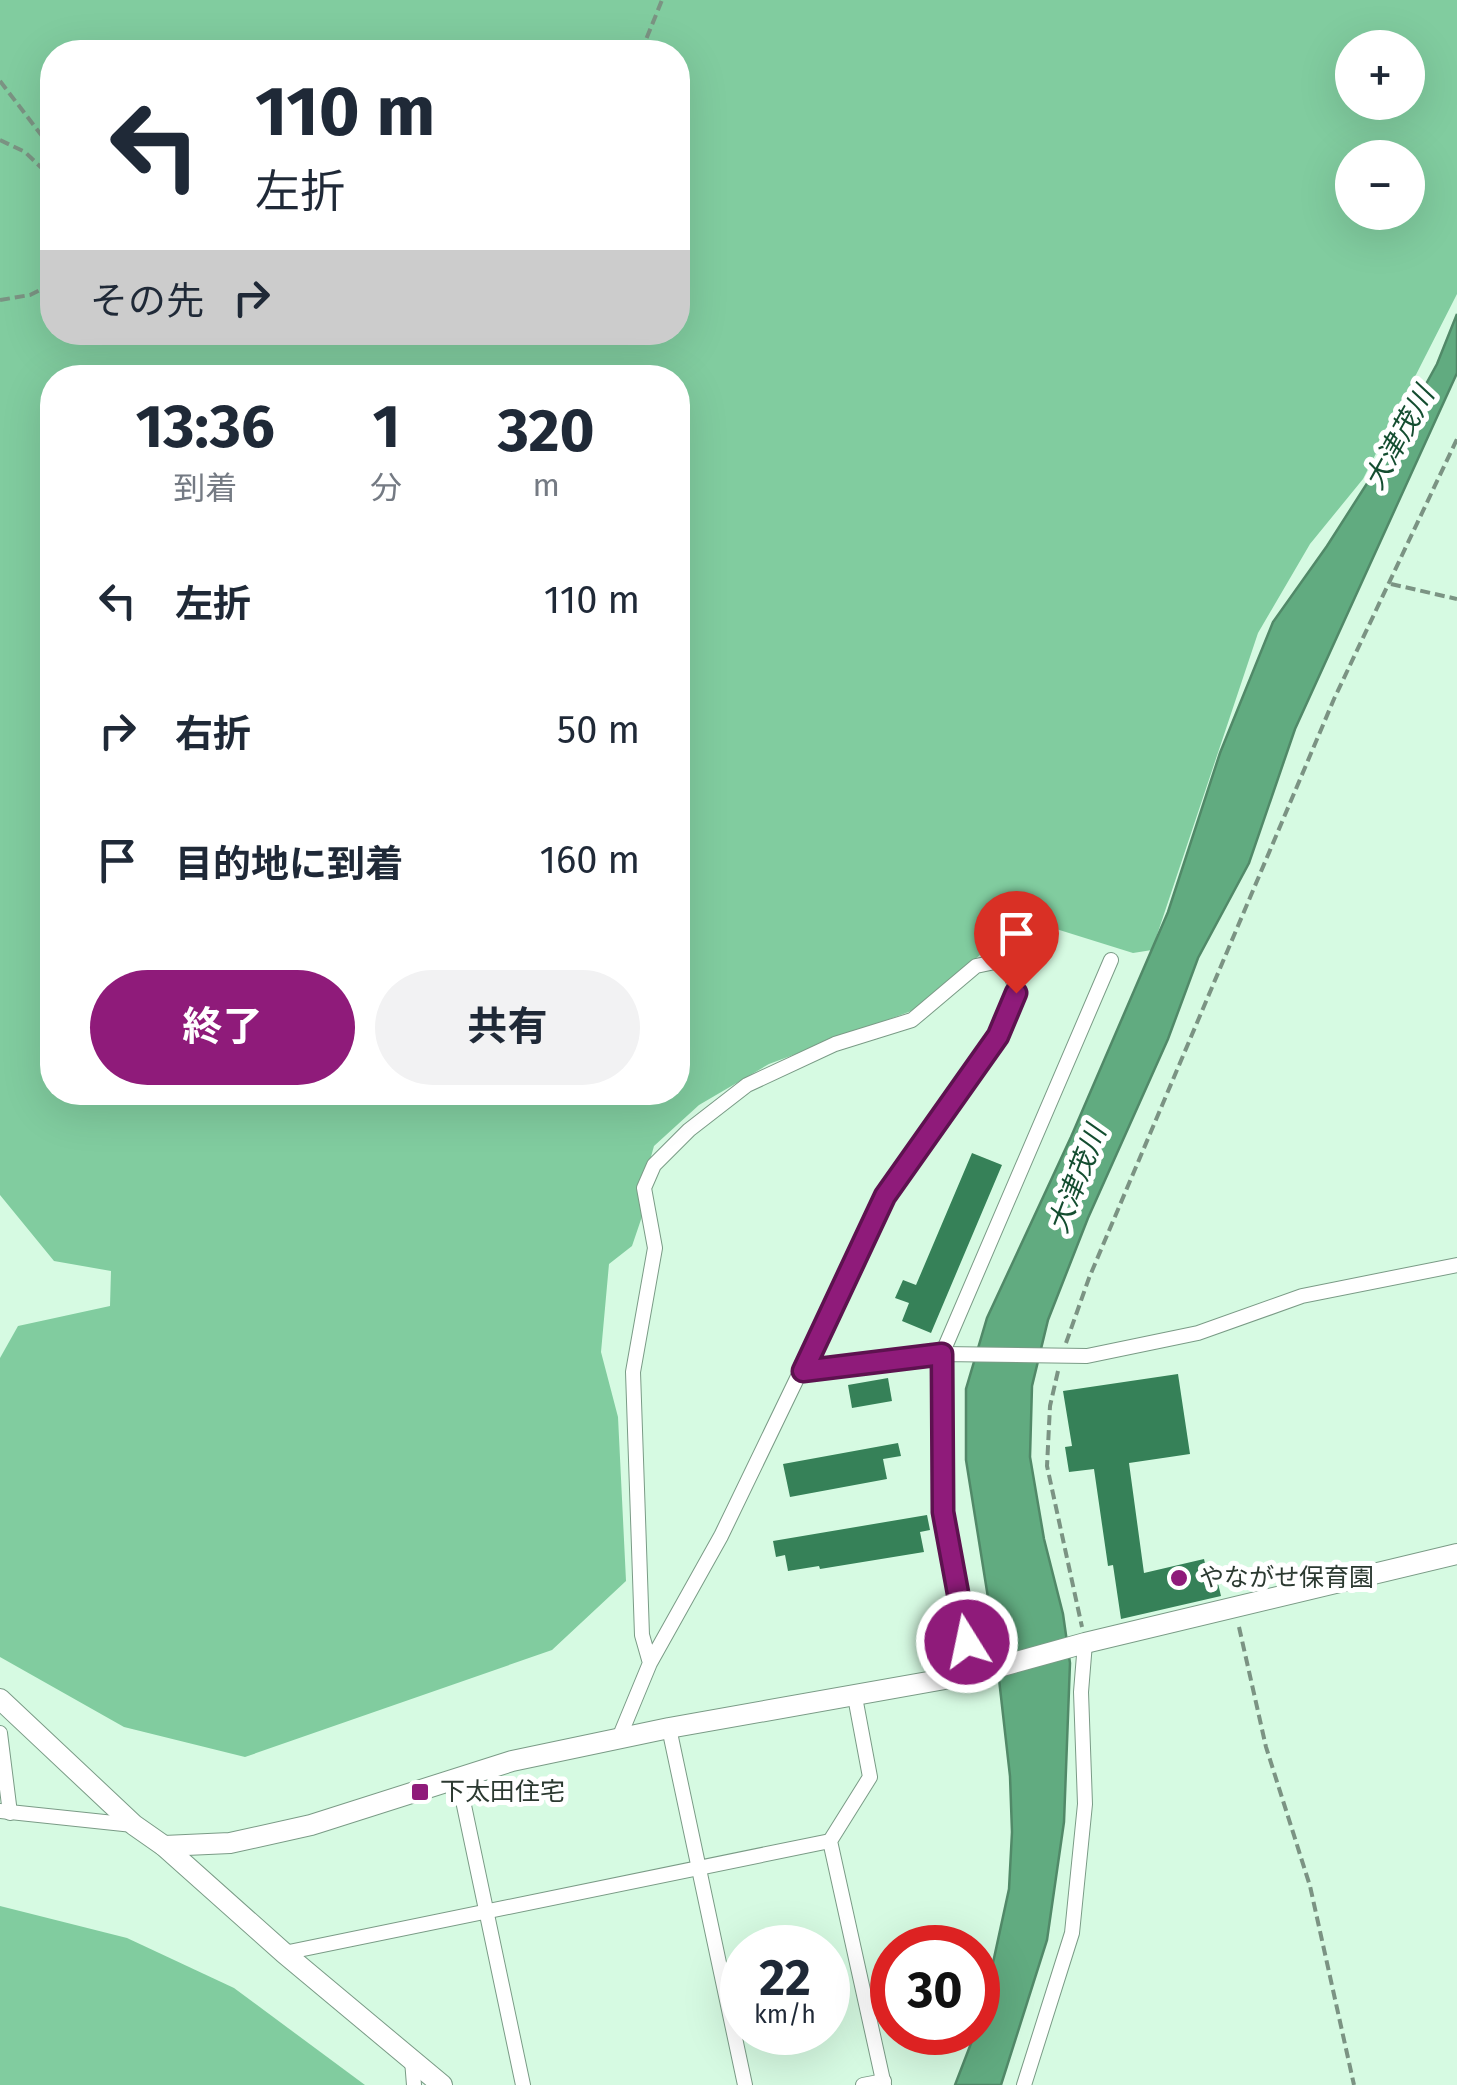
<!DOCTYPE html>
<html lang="ja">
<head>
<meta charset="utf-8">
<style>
  :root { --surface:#fff; --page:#f2f2f3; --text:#1f2937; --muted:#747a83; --accent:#8f1b7a }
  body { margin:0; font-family:"Fira Sans","Noto Sans JP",sans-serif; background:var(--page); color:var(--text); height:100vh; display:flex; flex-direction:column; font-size:38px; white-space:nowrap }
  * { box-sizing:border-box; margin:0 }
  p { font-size:32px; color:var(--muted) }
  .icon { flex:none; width:55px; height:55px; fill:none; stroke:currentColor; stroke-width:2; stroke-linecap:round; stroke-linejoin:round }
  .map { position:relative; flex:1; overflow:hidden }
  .drawer { position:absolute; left:40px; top:365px; width:650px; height:740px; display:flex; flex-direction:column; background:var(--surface); border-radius:40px; box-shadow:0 10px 40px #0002 }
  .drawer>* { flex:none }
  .top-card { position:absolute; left:40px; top:40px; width:650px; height:305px; border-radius:40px; box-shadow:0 10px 40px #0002; background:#fff; color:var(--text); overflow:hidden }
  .controls { position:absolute; left:1335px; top:30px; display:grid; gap:20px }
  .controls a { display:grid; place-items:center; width:90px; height:90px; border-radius:50%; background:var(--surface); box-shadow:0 10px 40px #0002; font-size:50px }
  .speed { position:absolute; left:720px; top:1925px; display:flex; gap:20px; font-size:50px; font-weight:700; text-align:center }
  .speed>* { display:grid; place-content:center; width:130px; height:130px; border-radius:50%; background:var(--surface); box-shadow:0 10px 40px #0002; line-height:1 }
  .speed small { font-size:25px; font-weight:400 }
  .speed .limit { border:15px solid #d22; background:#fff; color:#111 }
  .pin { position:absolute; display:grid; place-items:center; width:85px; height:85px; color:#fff; margin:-102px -42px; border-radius:50% 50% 50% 0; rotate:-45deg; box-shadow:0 0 10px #0007 }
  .pin .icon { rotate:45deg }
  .me { position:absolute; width:110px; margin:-55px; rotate:350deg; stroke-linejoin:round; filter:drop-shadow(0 0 8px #0008) }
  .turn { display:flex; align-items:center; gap:35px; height:210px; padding:0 50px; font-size:45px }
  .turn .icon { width:130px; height:130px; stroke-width:2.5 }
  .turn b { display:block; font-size:70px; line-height:85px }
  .then { display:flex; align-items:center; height:95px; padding:0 50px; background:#0003; gap:20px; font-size:38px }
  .eta { display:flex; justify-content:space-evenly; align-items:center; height:170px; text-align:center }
  .eta b { font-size:60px; font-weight:700; line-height:70px }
  .button { display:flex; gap:20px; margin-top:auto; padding:20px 50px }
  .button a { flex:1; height:115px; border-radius:60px; background:var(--accent); color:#fff; font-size:40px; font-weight:700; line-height:115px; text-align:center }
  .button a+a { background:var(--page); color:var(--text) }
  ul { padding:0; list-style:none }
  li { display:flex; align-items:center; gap:30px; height:130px; padding:0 50px }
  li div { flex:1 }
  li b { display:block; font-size:38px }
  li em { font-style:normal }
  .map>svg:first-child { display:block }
</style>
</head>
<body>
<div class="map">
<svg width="1457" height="2085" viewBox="0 0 1457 2085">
  <rect width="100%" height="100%" fill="#d6fae2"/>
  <g fill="#81cc9f" fill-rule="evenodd">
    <path d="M0,0H1457V294L1363,479L1310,544L1258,633L1152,950L1133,953L1053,928L1018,955H980L914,1010L769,1064L699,1105L654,1146L645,1178L651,1190L632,1246L609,1264L601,1352L618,1417L626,1581L552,1650L245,1757L124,1727L0,1657V1358L18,1326L110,1306L111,1271L54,1261L0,1195ZM1352,48H1408V102H1352ZM52,52H678V332H52ZM1352,158H1408V212H1352ZM52,378H678V1092H52Z"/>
    <path d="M0,1906L127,1938L234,1988L365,2085H0Z"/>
  </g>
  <path fill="#61ab80" stroke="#518968" stroke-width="2.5" d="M1457,314V373L1295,729L1249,863L1198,958L1168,1039L1088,1218L1048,1320L1032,1386L1030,1457L1044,1539L1063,1614L1070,1663L1064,1822L1047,1940L1001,2085H955L975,2033L978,2032L1009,1889L1012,1832L1010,1776L994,1635L966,1460V1389L987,1318L1071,1137L1168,912L1220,753L1273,622L1327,546L1398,435L1437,364Z"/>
  <g fill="#368158">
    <path d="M972,1153L1002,1165L931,1333L902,1321L909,1303L895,1298L903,1280L916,1285Z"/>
    <path d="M1178,1374L1190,1454L1129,1463L1144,1573L1204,1559L1209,1581L1217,1579L1221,1596L1121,1619L1113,1565L1108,1566L1094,1469L1069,1472L1065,1447L1072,1446L1063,1391Z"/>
    <path d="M888,1378L892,1401L852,1408L848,1385Z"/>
    <path d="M898,1443L901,1456L883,1459L887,1479L790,1497L783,1464Z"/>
    <path d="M927,1515L930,1530L920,1532L924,1552L820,1569L819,1566L788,1571L785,1555L776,1557L773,1541Z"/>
  </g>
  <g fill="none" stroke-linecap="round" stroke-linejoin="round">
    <defs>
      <g id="street">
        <path d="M803,1371L942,1354L1087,1356L1198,1333L1302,1296L1457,1265"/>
        <path d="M973,1674L943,1512L942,1354L1111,960"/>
        <path d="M855,1697L870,1777L830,1841L884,2085"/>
        <path d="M669,1728L745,2085"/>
        <path d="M0,1733L10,1813"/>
        <path d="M619,1738L650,1663L721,1536L885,1196L998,1035L1017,993L1009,968L995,962L976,966L912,1020L835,1044L747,1085L689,1130L654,1165L644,1188L655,1248L633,1372L642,1635L650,1663"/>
        <path d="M458,1777L523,2085"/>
        <path d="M0,1811L133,1825"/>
        <path d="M284,1953L830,1841"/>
        <path d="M412,2060L414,2085"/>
        <path d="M863,2085L884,2081"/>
        <path d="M1024,2085L1072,1933L1085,1804L1081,1692L1085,1643"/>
      </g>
      <g id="secondary">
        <path d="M0,1699L134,1825L164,1846L284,1953L442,2085"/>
        <path d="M164,1846L230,1843L311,1825L512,1761L669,1728L973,1674L1085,1643L1457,1554"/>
      </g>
    </defs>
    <use href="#street" stroke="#7a9b86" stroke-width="16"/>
    <use href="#secondary" stroke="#7a9b86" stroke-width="22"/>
    <g stroke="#7b9383" stroke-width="4" stroke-dasharray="10 5" stroke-linecap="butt">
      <path d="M641,52L662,0"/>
      <path d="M0,81L52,149"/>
      <path d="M0,140L25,152L52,178"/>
      <path d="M0,300L30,295L52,284"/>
      <path d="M1391,584L1457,599"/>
      <path d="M1066,1343L1089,1278L1334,699L1457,439"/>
      <path d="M1058,1371L1050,1406L1047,1466L1082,1627"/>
      <path d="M1239,1627L1266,1747L1310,1886L1354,2085"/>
    </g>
    <use href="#street" stroke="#fff" stroke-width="14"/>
    <use href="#secondary" stroke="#fff" stroke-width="20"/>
  </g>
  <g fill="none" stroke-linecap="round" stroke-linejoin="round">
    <defs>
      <path id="route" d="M967,1642L943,1512L942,1354L803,1371L885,1196L998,1036L1016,993"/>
    </defs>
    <use href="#route" stroke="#5d124f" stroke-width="25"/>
    <use href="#route" stroke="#8f1b7a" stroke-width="18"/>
  </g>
  <g fill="#8f1b7a" stroke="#fff" stroke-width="4">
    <circle cx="1179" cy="1578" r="10"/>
    <rect x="410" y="1782" width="20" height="20" rx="5"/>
  </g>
  <g text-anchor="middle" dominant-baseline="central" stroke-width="10" stroke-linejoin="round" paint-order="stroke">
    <g font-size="25" fill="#2b3930" stroke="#fff" text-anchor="start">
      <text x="1199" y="1578">やながせ保育園</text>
      <text x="440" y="1792">下太田住宅</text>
    </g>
    <g font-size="28" font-style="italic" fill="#144d30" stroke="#fff">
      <text transform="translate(1399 438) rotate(-61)">大津茂川</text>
      <text transform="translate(1077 1179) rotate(-69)">大津茂川</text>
    </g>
  </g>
</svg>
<div class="controls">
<a>+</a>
<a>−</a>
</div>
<div class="speed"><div>22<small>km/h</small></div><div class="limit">30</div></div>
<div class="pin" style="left:1016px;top:993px;background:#d93025"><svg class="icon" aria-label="arrive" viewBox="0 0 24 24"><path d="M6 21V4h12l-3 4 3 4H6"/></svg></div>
<svg class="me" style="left:967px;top:1642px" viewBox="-20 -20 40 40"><circle r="17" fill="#8f1b7a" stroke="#fff" stroke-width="3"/><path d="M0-11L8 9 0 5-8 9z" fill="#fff"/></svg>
<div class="top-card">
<div class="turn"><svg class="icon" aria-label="left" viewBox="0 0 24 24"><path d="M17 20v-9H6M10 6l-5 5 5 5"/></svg><div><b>110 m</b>左折</div></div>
<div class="then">その先<svg class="icon" aria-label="right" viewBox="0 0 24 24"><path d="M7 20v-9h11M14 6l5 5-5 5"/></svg></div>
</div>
<section class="drawer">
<div class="eta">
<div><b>13:36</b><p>到着</p></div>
<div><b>1</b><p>分</p></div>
<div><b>320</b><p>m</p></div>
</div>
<ul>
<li><svg class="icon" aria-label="left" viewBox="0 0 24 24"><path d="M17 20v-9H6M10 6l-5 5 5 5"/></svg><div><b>左折</b></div><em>110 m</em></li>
<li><svg class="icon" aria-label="right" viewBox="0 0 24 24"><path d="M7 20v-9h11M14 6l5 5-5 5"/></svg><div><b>右折</b></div><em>50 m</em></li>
<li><svg class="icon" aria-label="arrive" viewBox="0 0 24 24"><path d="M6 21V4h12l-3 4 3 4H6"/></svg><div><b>目的地に到着</b></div><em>160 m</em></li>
</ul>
<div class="button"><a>終了</a><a>共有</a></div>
</section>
</div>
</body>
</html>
